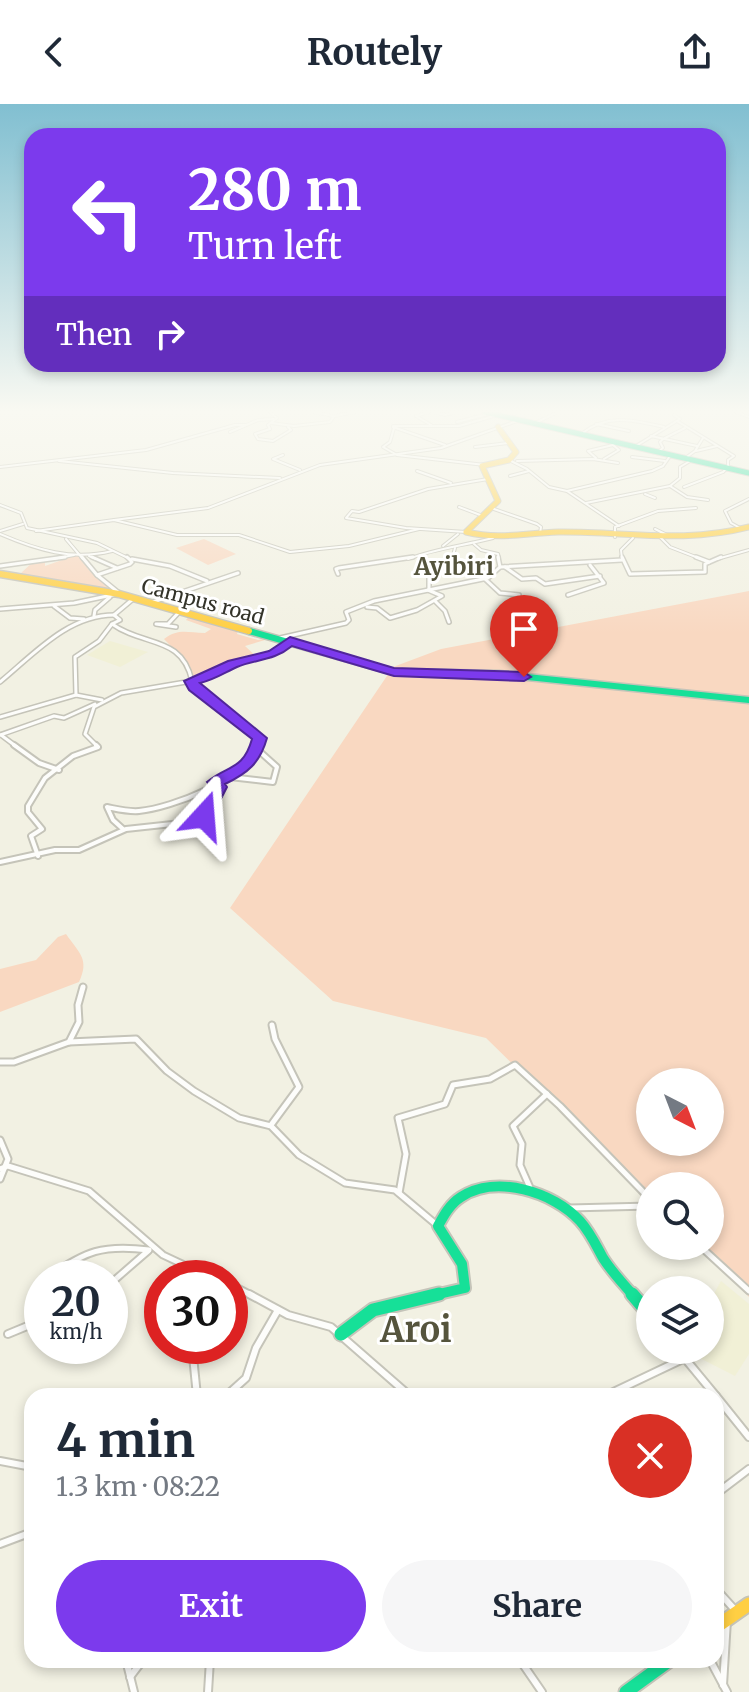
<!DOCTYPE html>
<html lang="en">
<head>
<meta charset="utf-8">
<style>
  :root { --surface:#fff; --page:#f6f6f7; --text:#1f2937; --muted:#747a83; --accent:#7c3aed }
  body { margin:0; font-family:Merriweather,serif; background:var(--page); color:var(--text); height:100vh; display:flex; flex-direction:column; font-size:30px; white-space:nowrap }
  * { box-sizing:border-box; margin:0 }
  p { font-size:26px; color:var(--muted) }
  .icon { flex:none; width:44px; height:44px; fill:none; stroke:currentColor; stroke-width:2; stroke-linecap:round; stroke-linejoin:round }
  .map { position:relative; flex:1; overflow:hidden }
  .side { position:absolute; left:24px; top:1284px; width:700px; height:280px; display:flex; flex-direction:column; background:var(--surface); border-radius:24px; box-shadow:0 4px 12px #0003 }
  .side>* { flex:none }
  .guide { position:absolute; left:24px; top:24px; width:702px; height:244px; border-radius:24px; box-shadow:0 4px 12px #0003; background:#7c3aed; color:#fff; overflow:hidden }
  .needle { width:52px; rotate:138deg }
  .tools { position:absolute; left:636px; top:964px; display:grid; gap:16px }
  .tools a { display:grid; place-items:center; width:88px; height:88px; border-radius:50%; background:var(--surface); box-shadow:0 4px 12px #0003; font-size:40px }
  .speed { position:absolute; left:24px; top:1156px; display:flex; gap:16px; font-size:40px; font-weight:700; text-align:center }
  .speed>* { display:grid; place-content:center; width:104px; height:104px; border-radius:50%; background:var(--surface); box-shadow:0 4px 12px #0003; line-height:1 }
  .speed small { font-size:20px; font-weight:400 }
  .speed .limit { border:12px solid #d22; background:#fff; color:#111 }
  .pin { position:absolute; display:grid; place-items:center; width:68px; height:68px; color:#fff; margin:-82px -34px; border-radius:50% 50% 50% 0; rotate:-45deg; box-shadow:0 0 8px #0007 }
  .pin .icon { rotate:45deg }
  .me { position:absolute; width:88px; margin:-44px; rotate:19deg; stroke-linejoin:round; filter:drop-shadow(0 0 6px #0008) }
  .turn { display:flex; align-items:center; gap:28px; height:168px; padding:0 32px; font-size:36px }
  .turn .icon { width:104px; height:104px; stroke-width:2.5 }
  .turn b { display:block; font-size:56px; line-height:68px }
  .then { display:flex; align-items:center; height:76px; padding:0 32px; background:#0003; gap:16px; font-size:30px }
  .round { display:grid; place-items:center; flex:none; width:84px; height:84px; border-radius:42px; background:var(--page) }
  .summary { display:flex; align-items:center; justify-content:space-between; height:136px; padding:0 32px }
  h1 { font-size:48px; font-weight:700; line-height:60px }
  .action { display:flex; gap:16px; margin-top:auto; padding:16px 32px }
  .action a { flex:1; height:92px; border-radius:48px; background:var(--accent); color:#fff; font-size:32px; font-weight:700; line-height:92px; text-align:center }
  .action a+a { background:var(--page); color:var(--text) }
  header { display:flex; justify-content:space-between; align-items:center; height:104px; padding:0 32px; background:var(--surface); font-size:36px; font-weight:700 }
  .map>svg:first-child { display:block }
</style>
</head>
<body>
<header><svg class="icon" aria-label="back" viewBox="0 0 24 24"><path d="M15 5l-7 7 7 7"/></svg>Routely<svg class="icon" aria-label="share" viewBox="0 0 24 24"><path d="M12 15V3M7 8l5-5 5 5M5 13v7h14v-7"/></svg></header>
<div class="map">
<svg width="749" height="1588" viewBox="0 0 749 1588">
  <rect width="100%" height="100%" fill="#f2f1e3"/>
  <g fill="#f1f0d6">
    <path d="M110,537L148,548L120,563L87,551Z"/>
    <path d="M721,1177L749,1200V1250L735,1272L684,1246H710V1197Z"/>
  </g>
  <g fill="#f9d8c1" fill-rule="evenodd">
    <path d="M204,435L236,450L208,461L176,444Z"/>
    <path d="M79,450L88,465L118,489L20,470L34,457L45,458V462Z"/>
    <path d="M749,487V1193L699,1142H710V1082H650V1095L486,934L333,897L230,804L393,563L441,545ZM650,978H710V1038H650Z"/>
    <path d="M190,511L239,524L237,530L258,536L275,533L245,542L258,554C235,559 215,570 191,576L190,562L164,535C179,524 187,529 205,529L211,525L186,516Z"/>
    <path d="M66,830C79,849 90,855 79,878L0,908V865L36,856L58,833Z"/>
  </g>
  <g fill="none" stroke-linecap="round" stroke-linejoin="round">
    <defs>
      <g id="street-far4">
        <path d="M270,308L277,314L268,321L270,325L255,330L258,335L273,337L291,326L288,323"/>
        <path d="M313,308L334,312L356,308"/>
        <path d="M435,308L445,311L456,308"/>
        <path d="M736,308L749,313"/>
        <path d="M416,312L431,321"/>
        <path d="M416,312L429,308"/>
        <path d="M677,317L734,352L728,356V363L723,368L684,383"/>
        <path d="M457,318L495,308"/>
        <path d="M271,319L294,322L330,318L334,312"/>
        <path d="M535,319L558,308"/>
        <path d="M596,320L629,327"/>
        <path d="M393,322H459L508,308"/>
        <path d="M393,323L445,341"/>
        <path d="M394,324L390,338L383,343L397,351L485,361"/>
        <path d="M230,328L258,316L274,315"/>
        <path d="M581,330C608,309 633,316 664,323"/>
        <path d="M651,332L697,342"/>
        <path d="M665,334L685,324"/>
        <path d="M636,342L680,315L674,311"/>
        <path d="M475,343L508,339"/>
        <path d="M659,347L663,344L660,338L663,335"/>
        <path d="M696,347L717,342"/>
        <path d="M283,351L273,355L300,366"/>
        <path d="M632,353L665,357"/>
        <path d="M596,354L588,347L613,341"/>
        <path d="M604,355L619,346L613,341"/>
        <path d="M684,355L695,347L703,334"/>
        <path d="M509,356L527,365L549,383L567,387L619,422"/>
        <path d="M59,357L173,369L280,374"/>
        <path d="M517,357L593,355L618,359"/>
        <path d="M0,363L146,346L235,321H246"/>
        <path d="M417,367L451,379"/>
        <path d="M510,372L529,367"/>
        <path d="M670,382L687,393L708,396"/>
        <path d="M567,387L652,367L663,362L670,352"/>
        <path d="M645,390L655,394"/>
        <path d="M586,399L670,382L680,374V363L690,357"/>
        <path d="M0,401L21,409L27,424L97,439L130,455"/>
        <path d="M459,403L483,412"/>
        <path d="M494,405L537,420L541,423L540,429"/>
        <path d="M114,416L208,404L320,361L441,344L517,317"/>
        <path d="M740,424L731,419L725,407L749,395"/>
        <path d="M655,425L669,432"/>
        <path d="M0,427L23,420"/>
        <path d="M36,427L114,416L177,431H239L290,448L349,442L419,425"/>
        <path d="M466,428L406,424L346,414L352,407L359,408L428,385L488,375"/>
        <path d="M0,430C37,446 72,457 112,447"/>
        <path d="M615,433V423L658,407L696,404"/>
        <path d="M660,433L670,443L701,455"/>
        <path d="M66,435L83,455"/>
        <path d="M474,440L481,446L498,450L499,455"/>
        <path d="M443,442L458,430"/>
        <path d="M89,452L96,455"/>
        <path d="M53,455L74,451"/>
        <path d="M408,455C437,444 462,442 493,434"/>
        <path d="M452,455L455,444"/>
        <path d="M622,455L621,446L633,434"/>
        <path d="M717,455L749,446"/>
      </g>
      <g id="street-far3">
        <path d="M82,453L97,471"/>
        <path d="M92,453L117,464"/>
        <path d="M498,453L500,463"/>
        <path d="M622,453L630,470L705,468V460L721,453"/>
        <path d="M696,453L709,458"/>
        <path d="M132,455L170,462L207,477"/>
        <path d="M0,462L65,453"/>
        <path d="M505,463L522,475L536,474L545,480L600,472"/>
        <path d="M338,470L336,465L339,464L413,453"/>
        <path d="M485,475L500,489L519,491"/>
        <path d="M429,485V470L452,458V453"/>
        <path d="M119,489L97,471L130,460L132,458L127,453"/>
        <path d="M568,491L604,479L590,461"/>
        <path d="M435,497L445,507L449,518"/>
        <path d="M150,499L238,469"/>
        <path d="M54,502L70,514L84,515"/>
        <path d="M367,503L377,504L390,514L417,506L442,492L428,486"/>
        <path d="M0,505L74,499L117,490"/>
        <path d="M94,512L95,506L110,493"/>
        <path d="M176,523L156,520H168L180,507"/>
        <path d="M280,534L346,519L349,516L346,508L374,497L488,474L500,463L622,456"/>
        <path d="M0,578C34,550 68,511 114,511"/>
        <path d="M76,591L75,553L99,537L112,520L120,516L114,511L133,495"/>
        <path d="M0,613L76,591L102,596"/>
        <path d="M0,631L54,612L64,614L95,600"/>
        <path d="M1,631L17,643"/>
        <path d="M98,643L85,630L94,603L121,589L192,577C182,531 144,543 112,520"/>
        <path d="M257,643L258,631L194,583L192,577L235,559L269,550L290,537"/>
      </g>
      <g id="street-far2">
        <path d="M14,641L39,659L59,666"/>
        <path d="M230,673L273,678L277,663L258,646"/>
        <path d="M123,725L113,716L107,703C117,705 128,708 139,707C171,704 249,675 257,641"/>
        <path d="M38,752L31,732L42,725L28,708V702L45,674L73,652L98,643L96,641"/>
        <path d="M0,758L55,746H79L126,725L200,717L219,683L215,678"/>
      </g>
      <g id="street-far1">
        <path d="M69,938L136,935L167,967L194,987L239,1014L271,1022L299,1051L345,1079L395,1086L438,1122"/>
        <path d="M0,958H14L69,938L79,918L78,901L83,883"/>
        <path d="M271,1021L299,983L275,935L272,921"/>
        <path d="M0,1036L8,1055L0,1075"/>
        <path d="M0,1065L8,1062L89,1087L163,1151L212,1174"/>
        <path d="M531,1086L520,1061L522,1040L513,1022L547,990"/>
        <path d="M399,1089L406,1050L398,1014L445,1000L453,981L490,975L515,961L560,1002L650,1095"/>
        <path d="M569,1104L650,1102"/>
        <path d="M700,1142L749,1187"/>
        <path d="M47,1174C85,1147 103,1140 149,1146"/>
        <path d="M39,1180L42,1178"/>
        <path d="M110,1180L148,1147"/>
        <path d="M230,1180L253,1192"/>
      </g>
      <g id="street">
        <path d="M249,1190L288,1211L331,1223L410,1292"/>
        <path d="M8,1230L42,1216"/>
        <path d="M192,1242L197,1292"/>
        <path d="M678,1246L716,1292"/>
        <path d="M226,1292L246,1274L256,1244L278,1206"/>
        <path d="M605,1292L685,1254"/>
        <path d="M716,1292L749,1333"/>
        <path d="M0,1357L32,1363"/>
        <path d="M716,1390L749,1365"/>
        <path d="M0,1440L32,1428"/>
        <path d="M716,1485L735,1506"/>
        <path d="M126,1556L134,1588"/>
        <path d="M520,1556L542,1588"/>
        <path d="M710,1556L727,1588"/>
        <path d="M130,1573L143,1556"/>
        <path d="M723,1581L727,1516"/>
        <path d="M208,1588L210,1556"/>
      </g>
      <path id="fast-far3" d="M485,308L749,369"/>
      <path id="fast-far2" d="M249,527L394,568L499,570L749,596"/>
      <path id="fast-far1" d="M430,1192L465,1184L462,1160L438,1122C444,1111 450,1100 461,1093C496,1070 554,1088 580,1117C590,1128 596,1141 603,1154C612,1168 623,1180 634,1192"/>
      <g id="fast">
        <path d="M632,1190L650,1211"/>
        <path d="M341,1230L373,1206L439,1190"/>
        <path d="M626,1588L670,1556"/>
      </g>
      <path id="slow-far2" d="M498,323L516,348L509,356L482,362L498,397L466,428C500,436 524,429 558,428C623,427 684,440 749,423"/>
      <path id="slow-far1" d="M0,470L119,490L249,527"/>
      <path id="slow" d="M716,1523L749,1500"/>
    </defs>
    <use href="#street-far4" stroke="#c5c4b9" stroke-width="4"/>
    <use href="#street-far3" stroke="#c5c4b9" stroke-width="6"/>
    <use href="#street-far2" stroke="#c5c4b9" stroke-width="8"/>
    <use href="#street-far1" stroke="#c5c4b9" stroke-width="9"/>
    <use href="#street" stroke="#c5c4b9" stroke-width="10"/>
    <use href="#fast-far3" stroke="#c5c4b9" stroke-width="7"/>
    <use href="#fast-far2" stroke="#c5c4b9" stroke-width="9"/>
    <use href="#fast-far1" stroke="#c5c4b9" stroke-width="14"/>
    <use href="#fast" stroke="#c5c4b9" stroke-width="17"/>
    <use href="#slow-far2" stroke="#c5c4b9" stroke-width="7"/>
    <use href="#slow-far1" stroke="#c5c4b9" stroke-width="9"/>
    <use href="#slow" stroke="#c5c4b9" stroke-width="17"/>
    <use href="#street-far4" stroke="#fdfdfb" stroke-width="2"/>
    <use href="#street-far3" stroke="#fdfdfb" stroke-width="3"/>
    <use href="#street-far2" stroke="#fdfdfb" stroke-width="4"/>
    <use href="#street-far1" stroke="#fdfdfb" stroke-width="5"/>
    <use href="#street" stroke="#fdfdfb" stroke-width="6"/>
    <use href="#fast-far3" stroke="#16e098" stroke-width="5"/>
    <use href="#fast-far2" stroke="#16e098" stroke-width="6"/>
    <use href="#fast-far1" stroke="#16e098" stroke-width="10"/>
    <use href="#fast" stroke="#16e098" stroke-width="13"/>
    <use href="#slow-far2" stroke="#ffcf43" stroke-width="5"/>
    <use href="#slow-far1" stroke="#ffcf43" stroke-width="6"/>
    <use href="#slow" stroke="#ffcf43" stroke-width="13"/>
  </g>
  <linearGradient id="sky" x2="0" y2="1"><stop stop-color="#81bfd1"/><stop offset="0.58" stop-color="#f9f9f2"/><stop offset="1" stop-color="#f9f9f2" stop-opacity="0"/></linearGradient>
  <rect width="749" height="530" fill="url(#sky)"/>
  <path fill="#7c3aed" stroke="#51269a" stroke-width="2" d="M290,533L394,564L524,568L531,573L524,577L394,572L292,542C274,557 256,555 237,563C224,569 214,576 200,579L267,634C260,659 248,669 225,680L227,683L210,716H198L196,712L211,683L207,678C227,661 243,667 252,635L189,586L184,577L228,557L269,547Z"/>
  <g text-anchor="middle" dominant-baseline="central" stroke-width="6" stroke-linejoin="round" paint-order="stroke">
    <g font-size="20" fill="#333329" stroke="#fff">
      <text transform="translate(203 497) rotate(15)">Campus road</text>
    </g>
    <g font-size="24" font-weight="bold" fill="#55543d" stroke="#fff">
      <text x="454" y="462">Ayibiri</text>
    </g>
    <g font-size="34" font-weight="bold" fill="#55543d" stroke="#fff">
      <text x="416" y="1226">Aroi</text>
    </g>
  </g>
</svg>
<div class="tools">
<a><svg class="needle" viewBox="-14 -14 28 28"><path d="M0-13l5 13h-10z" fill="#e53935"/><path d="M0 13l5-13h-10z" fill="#747a83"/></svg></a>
<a><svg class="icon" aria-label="search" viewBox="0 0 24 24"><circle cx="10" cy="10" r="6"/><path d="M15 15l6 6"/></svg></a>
<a><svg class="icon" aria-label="layers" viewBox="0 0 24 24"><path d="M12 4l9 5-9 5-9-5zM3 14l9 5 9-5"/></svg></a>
</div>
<div class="speed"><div>20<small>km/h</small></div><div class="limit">30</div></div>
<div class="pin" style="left:524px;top:573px;background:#d93025"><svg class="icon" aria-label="arrive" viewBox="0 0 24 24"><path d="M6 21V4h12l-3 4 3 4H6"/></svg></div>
<svg class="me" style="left:204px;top:712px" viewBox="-20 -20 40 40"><path d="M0-17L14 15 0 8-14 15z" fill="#7c3aed" stroke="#fff" stroke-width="4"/></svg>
<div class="guide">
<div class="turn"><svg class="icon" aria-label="left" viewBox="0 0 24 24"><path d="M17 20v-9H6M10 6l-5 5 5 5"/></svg><div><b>280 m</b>Turn left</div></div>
<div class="then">Then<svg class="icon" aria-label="right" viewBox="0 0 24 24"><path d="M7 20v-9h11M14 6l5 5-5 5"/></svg></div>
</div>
<section class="side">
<div class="summary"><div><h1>4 min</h1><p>1.3 km · 08:22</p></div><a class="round" style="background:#d93025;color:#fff"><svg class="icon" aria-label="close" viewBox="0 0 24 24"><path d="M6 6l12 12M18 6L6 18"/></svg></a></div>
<div class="action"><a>Exit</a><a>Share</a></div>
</section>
</div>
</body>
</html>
